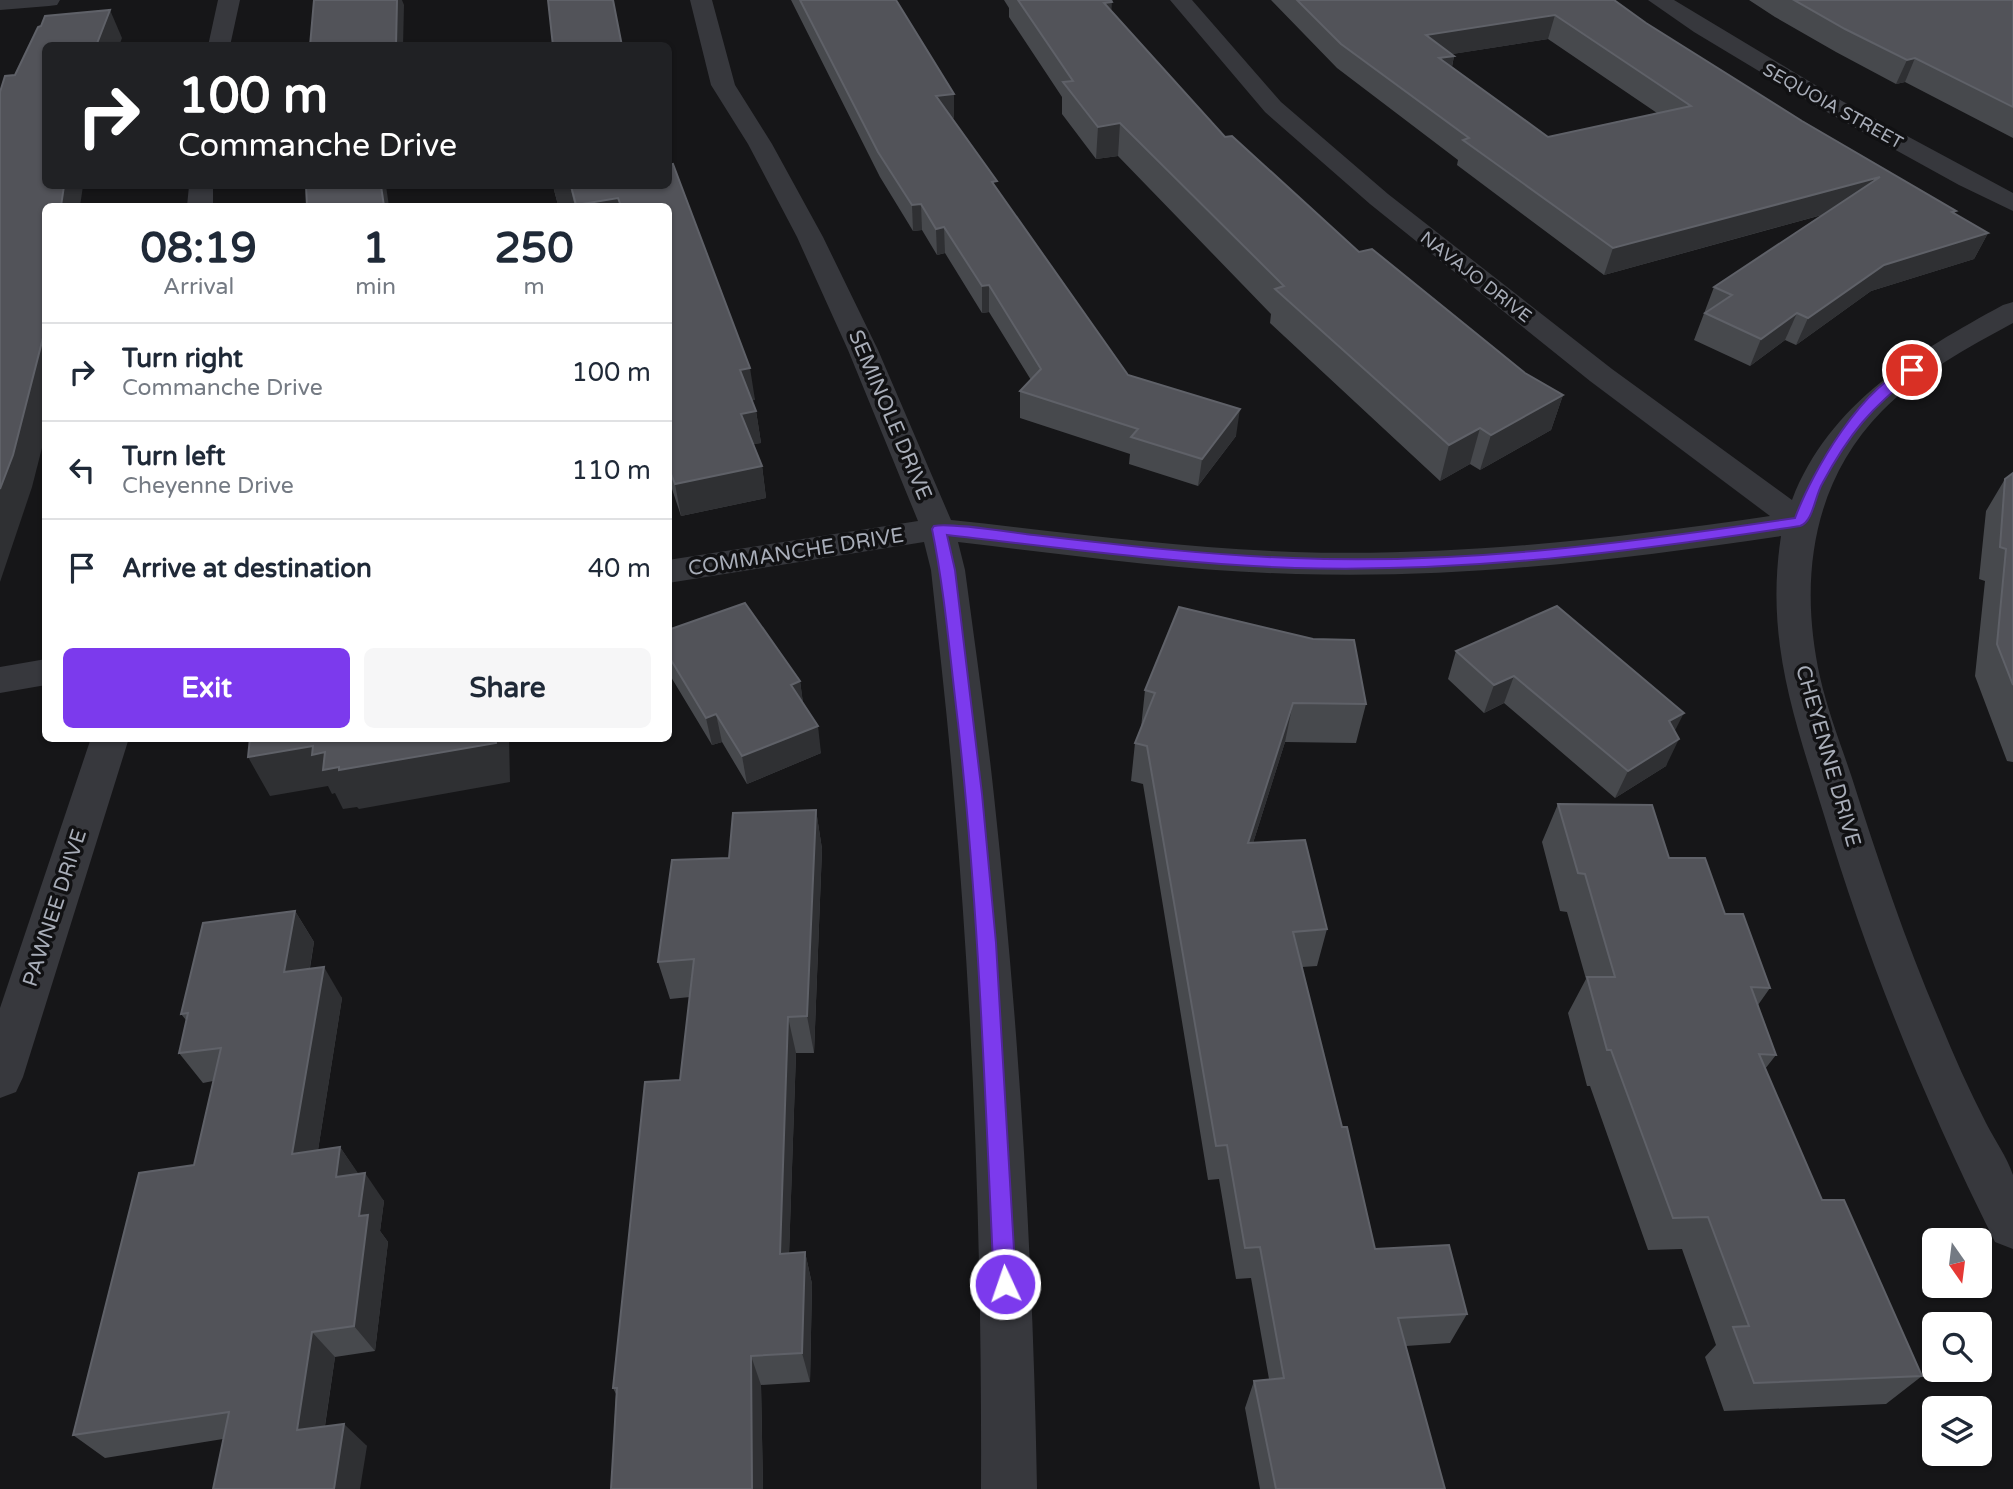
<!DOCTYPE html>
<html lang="en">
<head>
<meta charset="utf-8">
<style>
  :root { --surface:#fff; --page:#f6f6f7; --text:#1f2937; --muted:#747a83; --line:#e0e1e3; --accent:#7c3aed }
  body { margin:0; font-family:"Varela Round",sans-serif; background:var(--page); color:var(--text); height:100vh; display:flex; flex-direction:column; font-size:26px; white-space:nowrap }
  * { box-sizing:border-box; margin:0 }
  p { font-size:23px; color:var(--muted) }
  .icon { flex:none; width:38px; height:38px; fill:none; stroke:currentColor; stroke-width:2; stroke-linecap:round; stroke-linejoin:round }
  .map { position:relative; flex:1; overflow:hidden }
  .panel { position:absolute; left:42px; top:203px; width:630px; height:539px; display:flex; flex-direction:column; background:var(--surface); border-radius:10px; box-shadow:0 2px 5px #0004 }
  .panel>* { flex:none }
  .hud { position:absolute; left:42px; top:42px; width:630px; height:147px; border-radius:10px; box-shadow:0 2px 5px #0004; background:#202124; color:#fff; overflow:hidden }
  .needle { width:46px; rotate:166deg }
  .controls { position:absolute; left:1922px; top:1228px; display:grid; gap:14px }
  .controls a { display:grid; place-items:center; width:70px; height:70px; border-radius:10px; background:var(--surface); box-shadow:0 2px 5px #0004; font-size:35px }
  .pin { position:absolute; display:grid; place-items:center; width:60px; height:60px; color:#fff; margin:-30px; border:4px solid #fff; border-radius:50%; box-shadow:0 2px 7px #0007 }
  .me { position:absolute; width:77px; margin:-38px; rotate:357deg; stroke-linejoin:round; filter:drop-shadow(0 0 5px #0008) }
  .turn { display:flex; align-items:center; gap:24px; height:147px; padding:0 21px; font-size:32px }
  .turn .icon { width:91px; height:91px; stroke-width:2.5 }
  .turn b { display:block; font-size:49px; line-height:60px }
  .eta { display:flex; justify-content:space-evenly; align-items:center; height:119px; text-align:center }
  .eta b { font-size:42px; font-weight:700; line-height:49px }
  .action { display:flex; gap:14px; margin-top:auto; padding:14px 21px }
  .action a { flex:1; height:80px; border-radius:10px; background:var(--accent); color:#fff; font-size:28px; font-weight:700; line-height:80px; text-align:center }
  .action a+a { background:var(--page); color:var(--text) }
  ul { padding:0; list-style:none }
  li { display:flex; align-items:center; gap:21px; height:98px; padding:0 21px; border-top:2px solid var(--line) }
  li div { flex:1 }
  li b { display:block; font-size:26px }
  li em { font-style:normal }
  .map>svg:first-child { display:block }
</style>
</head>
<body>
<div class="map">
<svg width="2013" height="1489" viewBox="0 0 2013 1489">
  <rect width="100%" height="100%" fill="#161618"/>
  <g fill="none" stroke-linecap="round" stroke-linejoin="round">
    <g fill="#37383d" fill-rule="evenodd">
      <path d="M0,0H60L57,5L49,6L0,10Z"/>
      <path d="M218,0H240L230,46H208Z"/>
      <path d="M690,0H712L735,85L772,144L823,237L878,350L951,520C1065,532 1179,548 1294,552C1454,557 1612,539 1770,516L1590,381L1370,204L1265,112L1170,0H1192L1281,102L1388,194L1612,369L1792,500C1829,403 1917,352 2003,305L2013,302V323C1967,348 1919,374 1882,411C1811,483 1799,582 1820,677C1828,712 1841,745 1852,778C1878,860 1906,943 1940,1022C1954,1056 1969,1090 1986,1123C1994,1139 2007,1157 2013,1175C2013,1190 2013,1231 2013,1249L1995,1242C1926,1104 1868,963 1824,815C1794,717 1765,640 1781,536C1618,560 1462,579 1296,574C1183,571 1070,555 958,542L965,570C975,645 986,721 994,796C1019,1026 1033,1258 1037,1489H981C982,1258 974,1026 954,796C948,721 939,645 931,570L924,542L668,583V560L918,521L848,350L797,237L748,144L711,85Z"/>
      <path d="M1648,0H1674L1842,101L2013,193V211L1959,185L1825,111L1694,32Z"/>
      <path d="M189,186H213V206H187Z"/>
      <path d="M46,659V685L0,693V667Z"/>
      <path d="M91,738H129L23,1077L16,1092L0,1098V1008Z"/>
    </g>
  </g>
  <g fill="#47494d" fill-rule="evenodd">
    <path d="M791,0H896L954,94V118L952,119L997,190L1128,375L1236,436L1198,486L1129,464L1130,454L1020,418V391L1031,380L989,312L982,313L945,253L937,255L922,230L913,231L880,177Z"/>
    <path d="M1004,0H1111V10L1225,137L1359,252L1525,373L1563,395L1551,430L1480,470L1470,464L1440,481L1270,323L1271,314L1118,156L1096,159L1062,114V97L1009,17V8Z"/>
    <path d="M1271,0H1614L1646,23L1802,121L1955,214L1988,233L1974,259L1871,291L1796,345L1785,340L1750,366L1694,340L1714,287L1822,215L1604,275L1457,165L1458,160L1337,68ZM1548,39L1657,113L1548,137L1452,67L1454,56L1452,54Z"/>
    <path d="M1749,0H2013V138L1905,82L1896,84L1836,52L1775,17Z"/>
    <path d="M553,186H668L755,400H752L756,411L761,443L753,444L762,466L766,498L681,516L668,477V206H575L574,203L558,205Z"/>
    <path d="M2013,473V762L2007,761L1975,676L1985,581L1979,579L1986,511L2005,479Z"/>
    <path d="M668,630L800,681L803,704L821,753L747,784L722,742L712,745L668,672Z"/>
    <path d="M1456,651L1675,731L1666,766L1615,798L1504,703L1484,713L1448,679Z"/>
    <path d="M1145,690L1366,704L1356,743L1285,742L1253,843L1327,929L1317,966L1302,967L1342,1127L1375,1249L1467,1314L1450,1343L1406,1346L1445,1489H1260L1245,1408L1254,1381L1269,1379L1251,1278L1236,1279L1219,1179L1208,1180L1143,784L1131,781L1135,743L1141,728Z"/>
    <path d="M1558,804L1669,858L1725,914L1770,988L1758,1005L1776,1055L1765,1069L1822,1200L1922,1376L1886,1404L1724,1411L1705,1357L1716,1345L1682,1249L1648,1250L1590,1086H1587L1568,1013L1586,979L1567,912L1560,911L1542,842Z"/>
    <path d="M816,810L822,849L814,1053H796L789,1253L805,1252L812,1284L810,1382L761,1385L763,1489H611L616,1394L613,1388L680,1080L690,997L670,999L658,962L729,858Z"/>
    <path d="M295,911L314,942L310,968L342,998L318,1150L340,1147L358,1174L384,1201L380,1231L388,1242L375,1351L335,1357L325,1426L367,1446L223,1439L105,1458L73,1435L194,1165L213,1081L203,1083L179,1053L186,1020L181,1014Z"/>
  </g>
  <g fill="#2f3033">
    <path d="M397,0H402L404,5L403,46H396Z"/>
    <path d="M1112,2L1110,32L1104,3Z"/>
    <path d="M110,10L122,38L119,46H96Z"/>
    <path d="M1555,15L1548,39L1421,59L1426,35Z"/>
    <path d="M1454,56L1449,80L1439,58Z"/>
    <path d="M1915,58L1905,82L1896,84L1907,60Z"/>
    <path d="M954,94V118L937,121L936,96Z"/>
    <path d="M1120,123L1118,156L1096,159L1098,127Z"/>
    <path d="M1880,177L1868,202L1604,275L1613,248Z"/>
    <path d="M64,186H83L80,206H61Z"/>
    <path d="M381,186H386L389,206H384Z"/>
    <path d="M553,186H570L574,203L558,205Z"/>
    <path d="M618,198L620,206H576V205Z"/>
    <path d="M921,204L922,230L913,231L912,205Z"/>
    <path d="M944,227L945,253L937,255L936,229Z"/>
    <path d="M1988,233L1974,259L1871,291L1796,345L1808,318L1884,265Z"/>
    <path d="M989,285V312L982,313V286Z"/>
    <path d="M1797,313L1785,340L1750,366L1761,339Z"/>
    <path d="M46,326V432L32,487L0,582V489Z"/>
    <path d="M750,368L755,400L745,402L740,370Z"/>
    <path d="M1563,395L1551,430L1480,470L1491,435Z"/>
    <path d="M1240,409L1236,436L1198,486L1202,459Z"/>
    <path d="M756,411L761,443L746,445L741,414Z"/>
    <path d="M1480,428L1470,464L1440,481L1449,445Z"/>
    <path d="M762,466L766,498L681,516L675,484Z"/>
    <path d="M1514,676L1504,703L1484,713L1494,685Z"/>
    <path d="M800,681L804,709L791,685Z"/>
    <path d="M1293,703L1285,742L1241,881L1248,843Z"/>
    <path d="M1684,713L1670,740L1669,721Z"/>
    <path d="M716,714L722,742L712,745L706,718Z"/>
    <path d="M818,726L821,753L747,784L742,756Z"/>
    <path d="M495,738H509L510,782L359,809L357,807L343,809L335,793L332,794L328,786L270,796L248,757L313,746L325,752Z"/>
    <path d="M1679,739L1666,766L1615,798L1628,771Z"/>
    <path d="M816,810L822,849L814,1053L807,1016Z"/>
    <path d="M295,911L314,942L304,1002L284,972Z"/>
    <path d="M324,967L342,998L313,1182L292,1154Z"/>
    <path d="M788,1017L796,1053L788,1285L780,1254Z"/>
    <path d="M340,1147L360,1176L336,1177Z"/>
    <path d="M365,1173L384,1201L380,1231L388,1242L375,1351L354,1326L359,1216Z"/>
    <path d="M805,1252L812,1284L810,1382L802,1353Z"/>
    <path d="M312,1332L335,1357L321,1452L297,1430Z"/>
    <path d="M751,1356L761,1385L763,1489H752Z"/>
    <path d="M344,1424L367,1446L360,1489H334Z"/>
  </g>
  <g fill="#525359" stroke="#5f6168" stroke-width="2" fill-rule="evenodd">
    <path d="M314,0H397L396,46H310Z"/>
    <path d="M548,0H613L622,46H553Z"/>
    <path d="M800,0H896L954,94L936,96L997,181L992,182L1128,375L1240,409L1202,459L1131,437L1138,429L1020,391L1041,369L989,285L982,286L944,227L936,229L921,204L912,205L878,152Z"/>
    <path d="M1018,0H1111L1112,2L1104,3L1225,137L1232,136L1359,252L1372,249L1525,373L1563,395L1491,435L1480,428L1449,445L1275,289L1284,286L1120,123L1098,127L1063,82L1073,81Z"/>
    <path d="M1297,0H1614L1646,23L1802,121L1956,211L1952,212L1988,233L1884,265L1808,318L1797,313L1761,339L1705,313L1732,295L1714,287L1880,177L1613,248L1463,140L1469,138L1341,44ZM1555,15L1691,106L1548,137L1439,58L1454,56L1426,35Z"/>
    <path d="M1794,0H2013V107L1915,58L1907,60L1845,29Z"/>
    <path d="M110,10L96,46H46V186H64L61,206H46V326L13,455L0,489V92L5,76L15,75L38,27L41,26L45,16Z"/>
    <path d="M673,164L750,368L740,370L756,411L741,414L762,466L675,484L668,466V206H621L618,198L576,205L571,186H668V165Z"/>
    <path d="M306,186H381L384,206H307Z"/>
    <path d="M2013,473V685L1997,644L2006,549L2000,547L2005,479Z"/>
    <path d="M745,603L800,681L791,685L818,726L742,756L716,714L706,718L668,655V630Z"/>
    <path d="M1557,606L1684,713L1669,721L1679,739L1628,771L1514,676L1494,685L1456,651Z"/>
    <path d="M1179,607L1313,639L1354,640L1366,704L1293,703L1248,843L1305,840L1327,929L1293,932L1342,1127H1347L1375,1249L1449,1245L1467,1314L1398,1318L1445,1489H1276L1254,1381L1284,1378L1260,1247L1245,1248L1227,1145L1216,1146L1147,746L1135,743L1155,693L1145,690Z"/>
    <path d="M250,738H495L496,743L339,770V767L323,770L325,752L312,755L313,746L248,757Z"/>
    <path d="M1558,804L1652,805L1669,858H1705L1725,914H1743L1770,988L1751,987L1776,1055L1759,1054L1822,1200H1844L1922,1376L1754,1383L1733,1327L1749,1326L1708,1217L1673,1218L1611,1050H1607L1587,977H1615L1585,874L1578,873Z"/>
    <path d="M816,810L807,1016L788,1017L780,1254L805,1252L802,1353L751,1356L752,1489H611L617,1388H613L645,1082L680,1080L694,959L658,962L672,860L729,858L733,813Z"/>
    <path d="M295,911L284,972L324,967L292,1154L340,1147L336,1177L365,1173L359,1216L368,1215L354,1326L312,1332L297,1430L344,1424L334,1489H213L229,1412L73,1435L139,1173L194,1165L221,1048L179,1053L188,1013L181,1014L203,923Z"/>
  </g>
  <path fill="#7c3aed" stroke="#51269a" stroke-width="2" d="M1912,367L1918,370L1916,373C1871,407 1849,434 1822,484C1815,496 1813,522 1800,526C1631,552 1466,573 1295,568C1178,564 1062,548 947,535L955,570L982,794L996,943L1016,1284L1012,1291L1005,1294L998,1291L994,1284C985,1097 979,909 958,723C950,658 945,593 932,529L934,526C951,522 1012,533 1034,535C1120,545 1206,555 1293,558C1462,565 1628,543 1795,518C1812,472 1863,383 1912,367Z"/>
  <g text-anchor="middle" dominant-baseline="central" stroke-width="7" stroke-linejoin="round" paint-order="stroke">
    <g font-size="18" fill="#a8adb8" stroke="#111113">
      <text transform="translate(1833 106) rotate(29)">SEQUOIA STREET</text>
      <text transform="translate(1476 277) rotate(38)">NAVAJO DRIVE</text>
    </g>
    <g font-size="21" fill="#a8adb8" stroke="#111113">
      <text transform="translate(890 415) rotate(67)">SEMINOLE DRIVE</text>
      <text transform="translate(796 552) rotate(-9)">COMMANCHE DRIVE</text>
      <text transform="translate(1828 756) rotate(74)">CHEYENNE DRIVE</text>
      <text transform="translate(55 908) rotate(-72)">PAWNEE DRIVE</text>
    </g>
  </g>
</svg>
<div class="controls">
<a><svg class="needle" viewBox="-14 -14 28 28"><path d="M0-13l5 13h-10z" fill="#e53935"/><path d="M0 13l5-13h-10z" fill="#747a83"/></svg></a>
<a><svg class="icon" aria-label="search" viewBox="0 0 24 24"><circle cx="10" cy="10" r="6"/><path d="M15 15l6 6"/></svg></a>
<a><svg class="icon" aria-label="layers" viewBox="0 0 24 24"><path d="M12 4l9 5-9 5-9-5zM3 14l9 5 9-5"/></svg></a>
</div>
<div class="pin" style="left:1912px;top:370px;background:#d93025"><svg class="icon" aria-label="arrive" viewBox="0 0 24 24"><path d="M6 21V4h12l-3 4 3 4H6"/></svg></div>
<svg class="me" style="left:1005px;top:1284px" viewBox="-20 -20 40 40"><circle r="17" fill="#7c3aed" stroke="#fff" stroke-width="3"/><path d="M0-11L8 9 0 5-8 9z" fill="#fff"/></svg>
<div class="hud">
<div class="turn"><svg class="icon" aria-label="right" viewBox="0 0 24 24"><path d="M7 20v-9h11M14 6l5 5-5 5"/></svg><div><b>100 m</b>Commanche Drive</div></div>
</div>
<section class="panel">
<div class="eta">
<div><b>08:19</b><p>Arrival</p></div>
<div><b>1</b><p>min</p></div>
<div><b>250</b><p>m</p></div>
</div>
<ul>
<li><svg class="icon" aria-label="right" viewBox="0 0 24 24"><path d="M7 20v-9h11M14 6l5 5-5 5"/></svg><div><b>Turn right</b><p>Commanche Drive</p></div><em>100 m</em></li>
<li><svg class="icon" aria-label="left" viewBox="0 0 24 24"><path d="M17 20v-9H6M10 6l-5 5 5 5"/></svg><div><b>Turn left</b><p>Cheyenne Drive</p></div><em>110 m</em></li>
<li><svg class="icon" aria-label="arrive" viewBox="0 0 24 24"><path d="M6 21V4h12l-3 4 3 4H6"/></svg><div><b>Arrive at destination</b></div><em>40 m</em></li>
</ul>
<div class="action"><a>Exit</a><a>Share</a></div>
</section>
</div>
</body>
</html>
